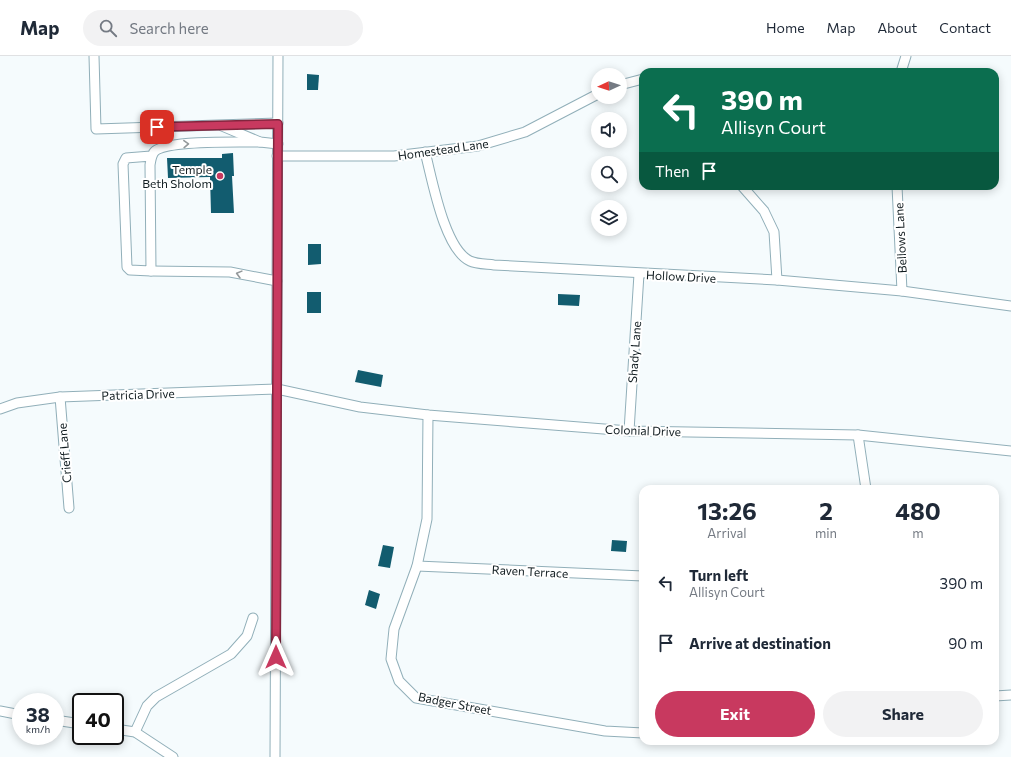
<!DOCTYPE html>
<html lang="en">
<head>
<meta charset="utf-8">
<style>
  :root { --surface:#fff; --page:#f2f2f3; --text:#1f2937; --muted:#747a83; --line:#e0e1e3; --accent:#c8395f }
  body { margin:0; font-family:Commissioner,sans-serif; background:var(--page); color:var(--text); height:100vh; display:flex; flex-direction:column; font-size:15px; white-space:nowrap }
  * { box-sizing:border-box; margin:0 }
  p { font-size:13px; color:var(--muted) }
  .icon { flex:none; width:22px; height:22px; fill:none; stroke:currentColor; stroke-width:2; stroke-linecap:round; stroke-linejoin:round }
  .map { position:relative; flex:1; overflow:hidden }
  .drawer { position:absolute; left:639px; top:429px; width:360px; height:260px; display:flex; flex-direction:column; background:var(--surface); border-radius:12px; box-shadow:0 2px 10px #0003 }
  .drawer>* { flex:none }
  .guide { position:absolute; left:639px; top:12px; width:360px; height:122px; border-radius:12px; box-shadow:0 2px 10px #0003; background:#0b6e4f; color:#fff; overflow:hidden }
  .needle { width:26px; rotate:267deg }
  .tools { position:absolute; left:591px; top:12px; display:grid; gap:8px }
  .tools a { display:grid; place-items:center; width:36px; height:36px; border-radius:50%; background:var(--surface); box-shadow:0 2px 10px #0003; font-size:20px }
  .speed { position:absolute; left:12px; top:637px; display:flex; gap:8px; font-size:20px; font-weight:700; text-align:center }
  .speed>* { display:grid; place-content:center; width:52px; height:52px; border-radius:50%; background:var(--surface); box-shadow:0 2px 10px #0003; line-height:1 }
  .speed small { font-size:10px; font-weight:400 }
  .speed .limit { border:2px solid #111; border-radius:6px; background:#fff; color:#111 }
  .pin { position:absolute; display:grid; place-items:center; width:34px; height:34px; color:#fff; margin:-17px; border-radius:8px; box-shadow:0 2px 6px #0006 }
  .me { position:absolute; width:44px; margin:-22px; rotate:0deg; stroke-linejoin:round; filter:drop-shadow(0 0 3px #0008) }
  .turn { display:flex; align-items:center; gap:14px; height:84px; padding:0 16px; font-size:18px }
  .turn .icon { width:52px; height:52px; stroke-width:2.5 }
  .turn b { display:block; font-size:28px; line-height:34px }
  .then { display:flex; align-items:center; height:38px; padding:0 16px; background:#0003; gap:8px; font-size:15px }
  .eta { display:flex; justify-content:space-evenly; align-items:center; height:68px; text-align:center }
  .eta b { font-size:24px; font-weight:700; line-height:28px }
  .action { display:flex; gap:8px; margin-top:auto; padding:8px 16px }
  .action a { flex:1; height:46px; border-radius:24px; background:var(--accent); color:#fff; font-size:16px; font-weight:700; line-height:46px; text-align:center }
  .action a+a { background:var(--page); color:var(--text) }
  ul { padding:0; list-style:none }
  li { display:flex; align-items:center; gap:12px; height:60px; padding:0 16px }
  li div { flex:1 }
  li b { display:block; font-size:15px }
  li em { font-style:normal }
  header { display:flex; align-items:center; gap:24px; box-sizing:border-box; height:56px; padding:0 20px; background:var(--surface); border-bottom:1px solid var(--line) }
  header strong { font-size:19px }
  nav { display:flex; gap:22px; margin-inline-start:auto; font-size:14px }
  .search { width:280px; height:36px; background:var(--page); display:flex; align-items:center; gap:10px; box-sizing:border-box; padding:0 14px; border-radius:22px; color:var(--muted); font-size:15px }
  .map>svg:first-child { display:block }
</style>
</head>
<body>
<header>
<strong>Map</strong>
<div class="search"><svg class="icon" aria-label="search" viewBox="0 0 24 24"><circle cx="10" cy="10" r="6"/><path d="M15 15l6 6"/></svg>Search here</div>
<nav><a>Home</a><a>Map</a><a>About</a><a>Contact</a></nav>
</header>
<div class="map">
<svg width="1011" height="701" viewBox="0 0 1011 701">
  <rect width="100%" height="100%" fill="#f5fbfd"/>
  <g fill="#125c6f">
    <path d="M307,18L319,19L318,34H307Z"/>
    <path d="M233,97L234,120H232L234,157H211L210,121L168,122L167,102H222V98Z"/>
    <path d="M308,188H321V208L308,209Z"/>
    <rect x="307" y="236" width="14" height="21"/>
    <path d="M558,238L580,239L579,250L558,249Z"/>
    <path d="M358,314L383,319L381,331L355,326Z"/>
    <path d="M612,484L627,485L626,496L611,495Z"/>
    <path d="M383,489L394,491L390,512L378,510Z"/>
    <path d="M369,534L380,538L376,553L365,549Z"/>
  </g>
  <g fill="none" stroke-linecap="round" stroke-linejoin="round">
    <defs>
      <g id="minor">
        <path d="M94,0L96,73L278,67"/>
        <path d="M901,16L906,0"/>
        <path d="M620,29L643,23"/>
        <path d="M222,70L260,86L278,88"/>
        <path d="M425,96C432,122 444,193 470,205C476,208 486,208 494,209L777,224L902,235L1011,250"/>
        <path d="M151,100L126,102L123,108L127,211L130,214L151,215L150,109C151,104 151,99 155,95C168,84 240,86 260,86"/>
        <path d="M277,100H394L478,90L525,76L598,38"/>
        <path d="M742,130L764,155L774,176L777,224"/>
        <path d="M897,130L902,235"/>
        <path d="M151,215L230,216L277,225"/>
        <path d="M60,341L69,452"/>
        <path d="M0,353L17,347L60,341L277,333L360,351L428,359L629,375L858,379L1011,395"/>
        <path d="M428,359L427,463L417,510L394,573L391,603L399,625L416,642L605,675L643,677"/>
        <path d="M629,375L639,218"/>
        <path d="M858,379L866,433"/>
        <path d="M417,510L643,520"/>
        <path d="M995,640L1011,639"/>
        <path d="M0,655L21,659"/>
        <path d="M55,664L81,668"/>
        <path d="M115,673L135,676L173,701"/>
        <path d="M135,676L147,650L156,641L231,598L247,580L253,562"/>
        <path d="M275,701L278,0"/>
      </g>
    </defs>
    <use href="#minor" stroke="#91afb9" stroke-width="11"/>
    <use href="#minor" stroke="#fff" stroke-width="9"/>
  </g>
  <defs><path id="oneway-chevron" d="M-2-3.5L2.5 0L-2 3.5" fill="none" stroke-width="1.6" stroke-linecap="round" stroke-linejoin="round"/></defs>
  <g stroke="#94999b">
    <use href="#oneway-chevron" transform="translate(186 88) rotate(-2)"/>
    <use href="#oneway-chevron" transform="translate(239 218) rotate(-165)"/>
  </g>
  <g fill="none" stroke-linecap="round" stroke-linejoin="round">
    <defs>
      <path id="route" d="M157,71L278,68L276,601"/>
    </defs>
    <use href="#route" stroke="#82253e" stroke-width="10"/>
    <use href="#route" stroke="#c8395f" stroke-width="7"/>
  </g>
  <circle fill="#c8395f" stroke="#fff" stroke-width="1.5" cx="220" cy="120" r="4"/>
  <g text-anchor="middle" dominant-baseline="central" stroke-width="4" stroke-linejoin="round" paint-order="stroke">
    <g font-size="12" fill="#111c20" stroke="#fff">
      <text transform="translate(443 93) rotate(-8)">Homestead Lane</text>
      <text transform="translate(900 182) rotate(-93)">Bellows Lane</text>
      <text transform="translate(681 220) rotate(3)">Hollow Drive</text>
      <text transform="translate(634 296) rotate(-86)">Shady Lane</text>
      <text transform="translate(138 338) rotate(-2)">Patricia Drive</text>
      <text transform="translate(643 374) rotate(2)">Colonial Drive</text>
      <text transform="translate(64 397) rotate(-95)">Crieff Lane</text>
      <text transform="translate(530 515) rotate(3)">Raven Terrace</text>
      <text transform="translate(455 647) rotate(11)">Badger Street</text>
    </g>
    <g font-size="12" fill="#111c20" stroke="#fff" text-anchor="end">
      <text x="212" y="113">Temple<tspan x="212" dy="14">Beth Sholom</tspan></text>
    </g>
  </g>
</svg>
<div class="tools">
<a><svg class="needle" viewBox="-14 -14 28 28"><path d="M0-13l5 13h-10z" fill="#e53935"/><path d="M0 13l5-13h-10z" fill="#747a83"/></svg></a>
<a><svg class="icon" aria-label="sound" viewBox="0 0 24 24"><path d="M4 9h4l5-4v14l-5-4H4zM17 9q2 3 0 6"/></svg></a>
<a><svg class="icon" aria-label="search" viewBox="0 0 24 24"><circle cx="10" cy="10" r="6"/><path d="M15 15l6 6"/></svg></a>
<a><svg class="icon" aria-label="layers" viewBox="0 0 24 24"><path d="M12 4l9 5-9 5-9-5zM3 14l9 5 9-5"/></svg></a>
</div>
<div class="speed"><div>38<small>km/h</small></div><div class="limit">40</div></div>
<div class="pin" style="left:157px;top:71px;background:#d93025"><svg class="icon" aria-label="arrive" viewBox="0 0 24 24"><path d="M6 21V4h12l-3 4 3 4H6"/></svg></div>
<svg class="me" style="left:276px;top:601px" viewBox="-20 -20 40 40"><path d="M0-17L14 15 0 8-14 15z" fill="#c8395f" stroke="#fff" stroke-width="4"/></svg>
<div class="guide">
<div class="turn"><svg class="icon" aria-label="left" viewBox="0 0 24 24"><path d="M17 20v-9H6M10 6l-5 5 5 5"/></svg><div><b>390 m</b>Allisyn Court</div></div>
<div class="then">Then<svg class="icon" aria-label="arrive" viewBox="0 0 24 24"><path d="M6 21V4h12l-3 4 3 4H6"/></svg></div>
</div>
<section class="drawer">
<div class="eta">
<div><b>13:26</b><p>Arrival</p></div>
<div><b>2</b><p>min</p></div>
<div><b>480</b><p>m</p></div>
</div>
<ul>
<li><svg class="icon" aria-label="left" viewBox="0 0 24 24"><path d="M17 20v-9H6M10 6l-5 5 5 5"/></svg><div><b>Turn left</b><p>Allisyn Court</p></div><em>390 m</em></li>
<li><svg class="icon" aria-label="arrive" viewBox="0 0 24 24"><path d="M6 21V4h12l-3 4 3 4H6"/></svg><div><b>Arrive at destination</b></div><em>90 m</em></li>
</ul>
<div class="action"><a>Exit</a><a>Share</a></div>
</section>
</div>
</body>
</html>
